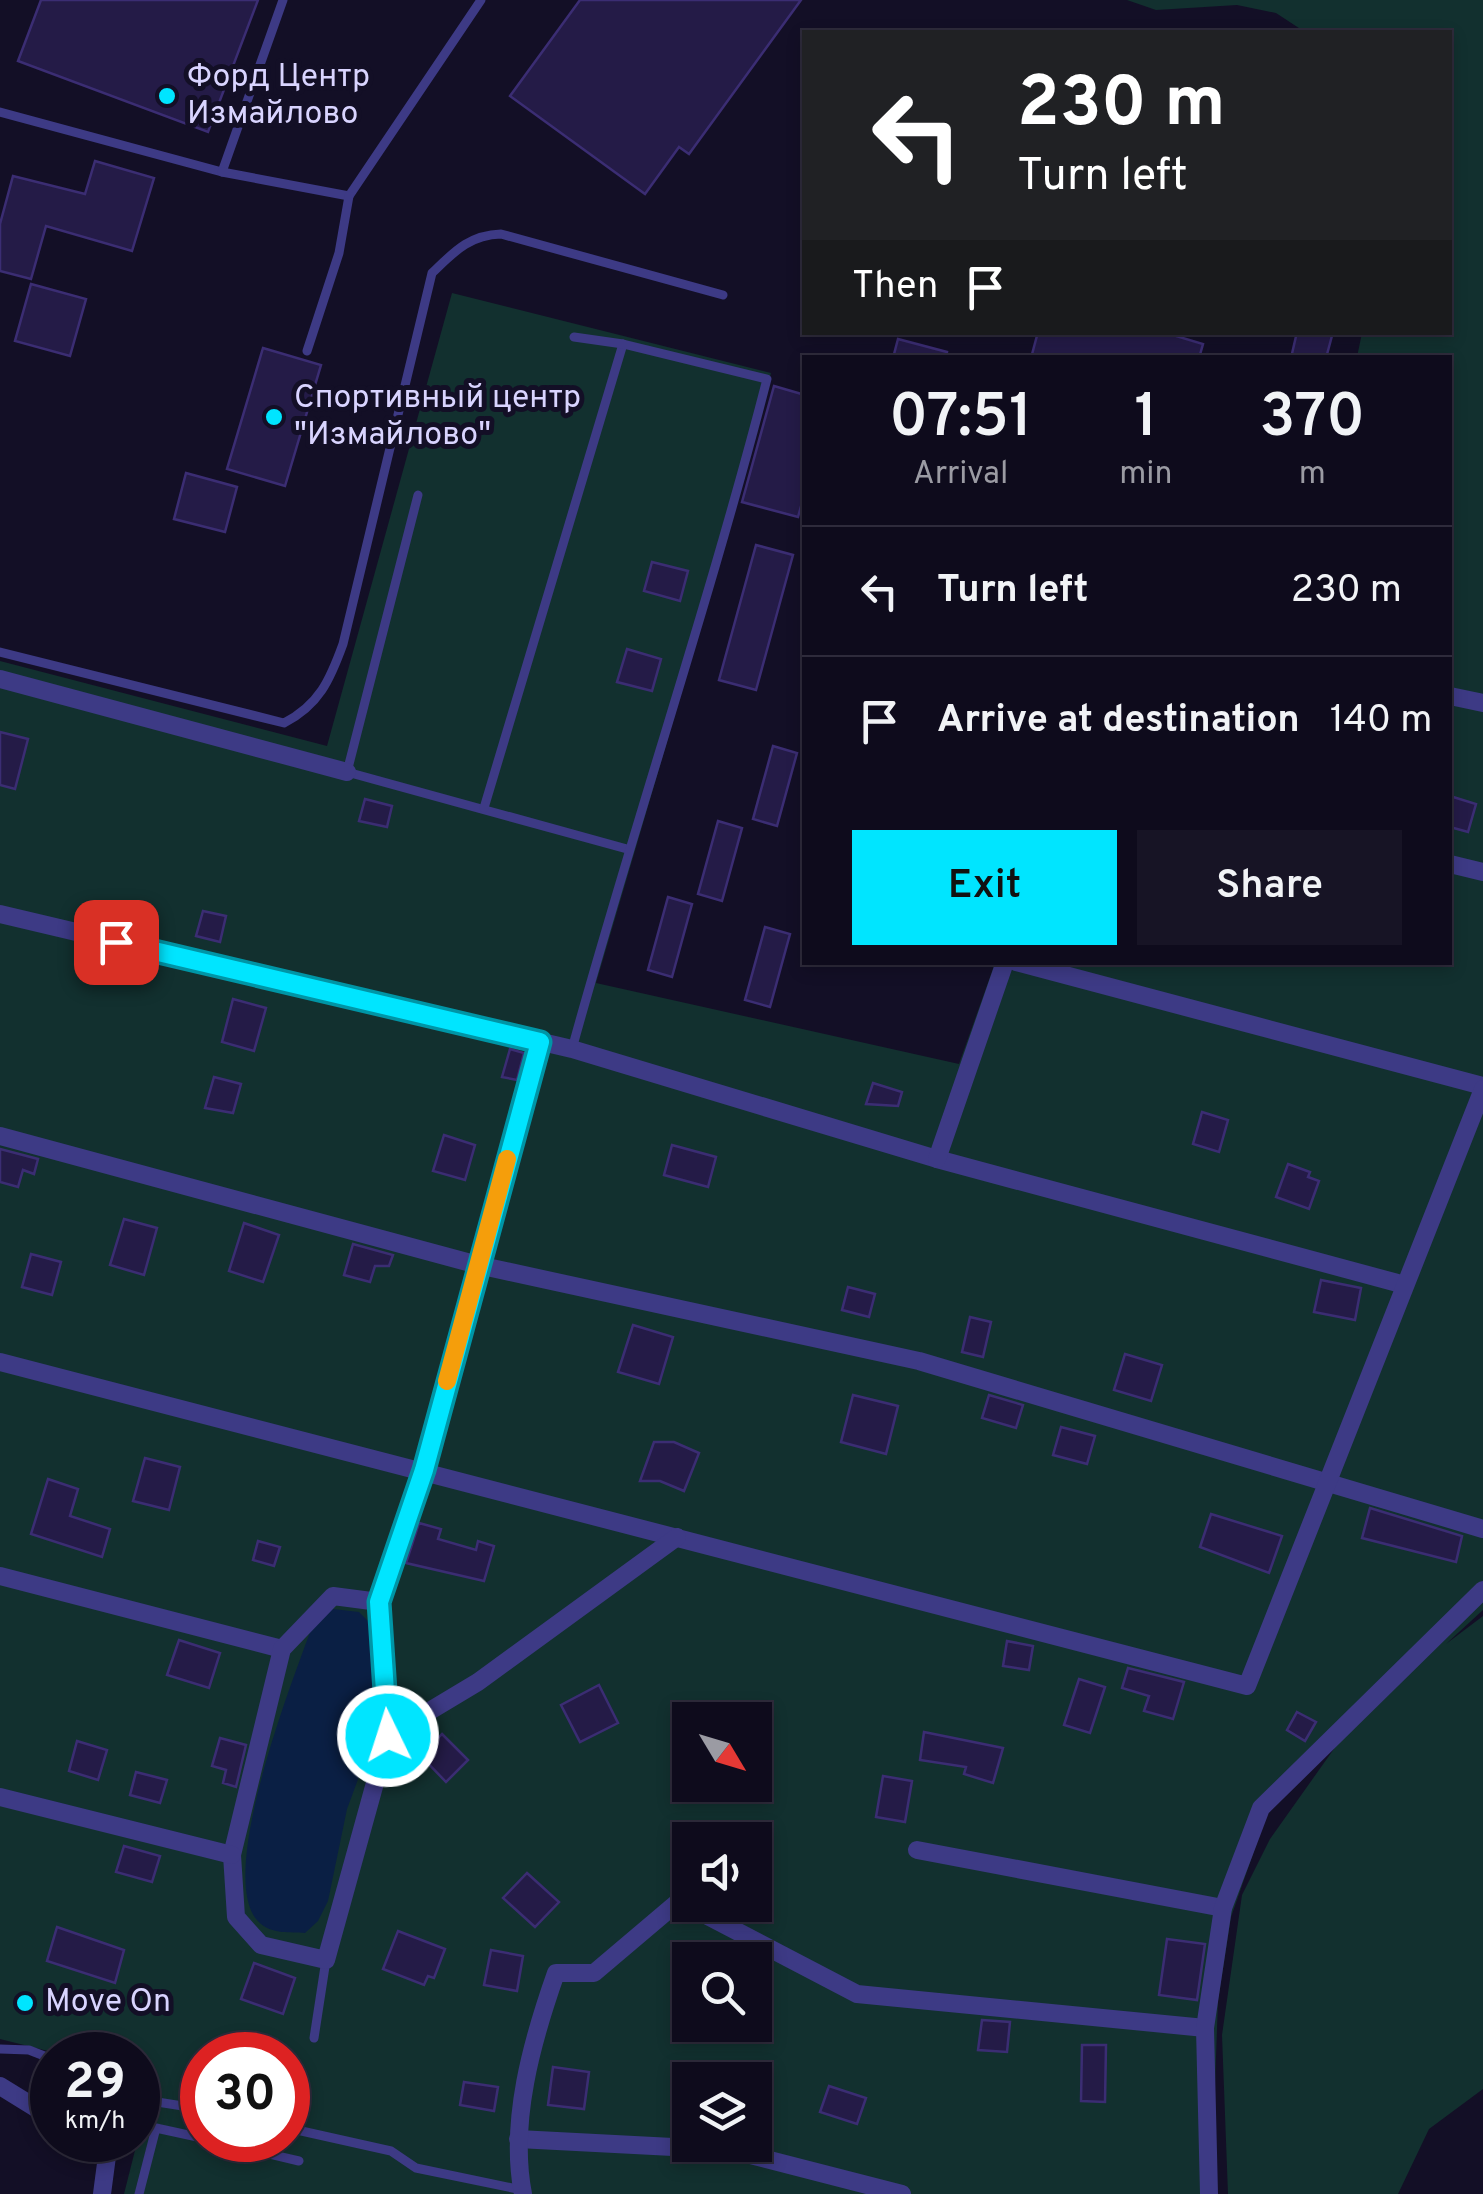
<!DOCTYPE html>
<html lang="en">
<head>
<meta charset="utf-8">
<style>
  :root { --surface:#0e0b1c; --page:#171425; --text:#f1f3f6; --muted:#9b9ba3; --line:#2e2b3b; --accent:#00e5ff }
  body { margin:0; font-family:Overpass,sans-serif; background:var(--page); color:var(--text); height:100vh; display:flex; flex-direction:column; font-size:38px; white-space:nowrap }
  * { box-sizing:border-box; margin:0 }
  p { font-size:32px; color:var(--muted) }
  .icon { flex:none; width:55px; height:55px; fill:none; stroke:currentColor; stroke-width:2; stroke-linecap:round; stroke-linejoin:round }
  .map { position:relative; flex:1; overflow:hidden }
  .details { position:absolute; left:802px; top:355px; width:650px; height:610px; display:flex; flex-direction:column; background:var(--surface); border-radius:0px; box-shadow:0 5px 15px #0003,0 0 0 2px var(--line) }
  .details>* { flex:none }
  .top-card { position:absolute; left:802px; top:30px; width:650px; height:305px; border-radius:0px; box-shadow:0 5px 15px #0003,0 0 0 2px var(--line); background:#202124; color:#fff; overflow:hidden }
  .needle { width:65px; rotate:128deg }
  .tools { position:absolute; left:672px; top:1702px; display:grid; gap:20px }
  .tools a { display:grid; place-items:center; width:100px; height:100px; border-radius:0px; background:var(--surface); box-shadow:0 5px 15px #0003,0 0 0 2px var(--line); font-size:50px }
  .speed { position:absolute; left:30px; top:2032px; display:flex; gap:20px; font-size:50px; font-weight:700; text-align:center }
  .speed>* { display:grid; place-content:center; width:130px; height:130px; border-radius:50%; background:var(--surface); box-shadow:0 5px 15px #0003,0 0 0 2px var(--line); line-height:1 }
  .speed small { font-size:25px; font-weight:400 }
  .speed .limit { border:15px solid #d22; background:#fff; color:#111 }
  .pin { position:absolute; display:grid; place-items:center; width:85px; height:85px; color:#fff; margin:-42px; border-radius:20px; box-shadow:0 5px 15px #0006 }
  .me { position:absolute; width:110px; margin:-55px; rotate:356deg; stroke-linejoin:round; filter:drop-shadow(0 0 8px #0008) }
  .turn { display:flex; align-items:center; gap:35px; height:210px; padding:0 50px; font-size:45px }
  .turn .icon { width:130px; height:130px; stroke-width:2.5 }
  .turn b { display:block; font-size:70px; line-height:85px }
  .then { display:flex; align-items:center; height:95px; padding:0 50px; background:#0003; gap:20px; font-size:38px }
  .eta { display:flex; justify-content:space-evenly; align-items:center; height:170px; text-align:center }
  .eta b { font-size:60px; font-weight:600; line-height:70px }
  .cta { display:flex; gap:20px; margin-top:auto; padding:20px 50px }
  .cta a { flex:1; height:115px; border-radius:0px; background:var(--accent); color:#111; font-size:40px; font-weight:600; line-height:115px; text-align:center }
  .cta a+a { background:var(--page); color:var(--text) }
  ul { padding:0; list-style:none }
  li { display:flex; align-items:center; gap:30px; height:130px; padding:0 50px; border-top:2px solid var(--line) }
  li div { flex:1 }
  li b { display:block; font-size:38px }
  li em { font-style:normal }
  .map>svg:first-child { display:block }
</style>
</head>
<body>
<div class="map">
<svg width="1483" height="2194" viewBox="0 0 1483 2194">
  <rect width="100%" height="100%" fill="#130f26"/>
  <path fill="#12302f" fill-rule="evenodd" d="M1127,0H1483V1610L1446,1644L1483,1616V2089L1429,2129L1398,2194H1228L1222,2035L1242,1895L1270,1839L1336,1746L1268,1811L1231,1917L1218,2001L1214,2113L1217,2194H124L153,2079L138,2074V2055H64L0,2039V661L327,746L452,293L771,373L737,504L596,983L959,1064L995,963L1450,962V358L1357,357L1362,333L1450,332V32H1305L1276,13L1237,5L1156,10ZM690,1720H755V1785H690ZM690,1840H755V1905H690ZM690,1960H755V2025H690ZM202,2055H288V2140H202ZM690,2080H755V2145H690Z"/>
  <path fill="#0a1f44" d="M333,1609L359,1612L373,1626V1739L347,1809L328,1901L318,1921L305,1933C290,1932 273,1934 261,1924C212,1885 292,1683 310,1632L320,1614Z"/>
  <g fill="#241b47" stroke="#3b2d73" stroke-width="2.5">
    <path d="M41,0H258L208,132L18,61Z"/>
    <path d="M580,0H801L689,154L679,147L645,194L510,96Z"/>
    <path d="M95,161L154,178L132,251L46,226L31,279L0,271V224L13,176L85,194Z"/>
    <path d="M31,284L86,299L70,356L15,341Z"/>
    <path d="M1038,332H1163L1203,344L1199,358H1031Z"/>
    <path d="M1297,332H1333L1326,358H1291Z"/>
    <path d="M898,339L947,352L946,358H893Z"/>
    <path d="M263,348L321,365L285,486L227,469Z"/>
    <path d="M774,386L805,395V492L798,517L742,502Z"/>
    <path d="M186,473L237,487L225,532L174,519Z"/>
    <path d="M756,545L793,555L756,690L719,680Z"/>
    <path d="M652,562L688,571L680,601L644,591Z"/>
    <path d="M627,649L661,659L652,691L617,682Z"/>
    <path d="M0,732L28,739L15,789L0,785Z"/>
    <path d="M773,746L797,753L777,826L753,819Z"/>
    <path d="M1450,796L1476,804L1468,832L1450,827Z"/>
    <path d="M365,799L392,806L387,827L359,821Z"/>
    <path d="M718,821L742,828L722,901L698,894Z"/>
    <path d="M668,897L692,904L672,977L648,970Z"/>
    <path d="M203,911L226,916L220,942L196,936Z"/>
    <path d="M765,927L790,934L770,1007L745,1000Z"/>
    <path d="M233,999L266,1008L254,1051L222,1042Z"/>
    <path d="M510,1049L524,1053L517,1080L502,1077Z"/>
    <path d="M214,1077L241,1084L233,1113L205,1108Z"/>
    <path d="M873,1083L902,1092L898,1106L866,1104Z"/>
    <path d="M1202,1112L1228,1120L1219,1152L1193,1144Z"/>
    <path d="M444,1135L475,1145L465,1180L433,1171Z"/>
    <path d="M672,1145L716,1157L708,1187L664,1175Z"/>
    <path d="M0,1149L38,1159L34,1174L23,1170L18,1187L0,1182Z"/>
    <path d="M1288,1164L1310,1172L1308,1177L1319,1181L1309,1209L1276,1197Z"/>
    <path d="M124,1219L157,1228L144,1275L110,1265Z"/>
    <path d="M244,1223L279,1235L263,1282L229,1271Z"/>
    <path d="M353,1244L393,1255L389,1266H375L370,1282L344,1275Z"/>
    <path d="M31,1254L61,1262L52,1295L22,1287Z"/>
    <path d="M1321,1280L1361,1288L1355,1320L1314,1312Z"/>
    <path d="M848,1287L875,1294L869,1317L842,1310Z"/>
    <path d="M970,1317L991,1322L983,1357L962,1352Z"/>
    <path d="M633,1325L673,1337L659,1384L618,1372Z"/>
    <path d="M1125,1354L1162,1365L1151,1401L1114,1390Z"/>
    <path d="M853,1395L898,1406L886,1454L841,1442Z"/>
    <path d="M989,1395L1023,1405L1016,1428L982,1418Z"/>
    <path d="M1061,1427L1095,1436L1087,1464L1053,1455Z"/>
    <path d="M654,1442H674L699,1453L684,1491L660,1481H640Z"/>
    <path d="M145,1458L180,1467L169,1510L133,1501Z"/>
    <path d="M48,1479L78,1489L70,1516L110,1529L102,1557L31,1534Z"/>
    <path d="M1370,1508L1462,1536L1456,1562L1362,1538Z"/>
    <path d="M1211,1514L1282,1536L1269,1573L1200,1547Z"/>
    <path d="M419,1523L441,1529L438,1539L476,1550L478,1541L494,1546L484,1581L406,1563Z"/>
    <path d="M258,1541L280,1547L274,1566L253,1560Z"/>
    <path d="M179,1640L220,1653L209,1688L167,1675Z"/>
    <path d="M1007,1641L1033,1646L1029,1670L1003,1666Z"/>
    <path d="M1128,1668L1184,1682L1173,1719L1144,1711L1149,1696L1122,1688Z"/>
    <path d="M1079,1679L1105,1687L1090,1733L1064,1725Z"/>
    <path d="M599,1685L618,1723L580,1742L561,1705Z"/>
    <path d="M1297,1712L1316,1722L1305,1741L1287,1730Z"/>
    <path d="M924,1732L1003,1748L993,1783L964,1774L966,1767L920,1760Z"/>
    <path d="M442,1734L468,1760L446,1782L420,1755Z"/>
    <path d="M220,1738L246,1745L236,1787L223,1783L226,1770L212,1766Z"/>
    <path d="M77,1741L107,1750L98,1780L69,1771Z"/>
    <path d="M136,1772L167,1780L160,1803L130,1795Z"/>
    <path d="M883,1776L912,1781L905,1822L876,1817Z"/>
    <path d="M124,1846L160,1856L152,1882L116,1872Z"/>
    <path d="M527,1873L559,1902L535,1927L503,1898Z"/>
    <path d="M57,1927L124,1950L115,1983L47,1961Z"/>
    <path d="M398,1931L445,1949L434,1978L428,1976L424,1985L383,1969Z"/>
    <path d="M1167,1939L1205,1944L1197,2000L1159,1995Z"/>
    <path d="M491,1950L523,1956L517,1991L484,1985Z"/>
    <path d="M254,1963L295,1978L283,2014L241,1999Z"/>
    <path d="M982,2020L1010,2022L1007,2052L978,2050Z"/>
    <path d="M1082,2045H1106L1105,2102L1081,2101Z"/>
    <path d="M553,2067L589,2072L584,2109L548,2105Z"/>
    <path d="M464,2082L498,2087L494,2111L460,2105Z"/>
    <path d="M829,2086L866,2098L857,2124L820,2112Z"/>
  </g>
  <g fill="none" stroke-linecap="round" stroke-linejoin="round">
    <g stroke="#3d3a85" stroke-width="9">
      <path d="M0,112L222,172L283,0"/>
      <path d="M222,172L349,196L481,0"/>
      <path d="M307,351L339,253L349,196"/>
      <path d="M418,495L347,772L627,849"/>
      <path d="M0,652L284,723C319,705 330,680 343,644L432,273C454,252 469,235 501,234L723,295"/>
      <path d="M484,808L623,344"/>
      <path d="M572,1049C634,824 709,604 767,379L623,344L574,337"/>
      <path d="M314,2038L326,1960"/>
      <path d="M0,2049L29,2050L52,2059"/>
      <path d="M138,2099L202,2109"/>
      <path d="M288,2128L391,2151L416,2168L522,2190"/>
      <path d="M209,2140L299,2161"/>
      <path d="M107,2156L111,2140"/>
      <path d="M139,2194L156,2128L202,2138"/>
    </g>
    <g stroke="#3d3a85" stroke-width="18">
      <path d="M0,679L347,772"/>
      <path d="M1450,696L1483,703"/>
      <path d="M1450,864L1483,872"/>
      <path d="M0,914L572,1049L937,1159L1405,1285"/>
      <path d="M1016,962L1483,1086"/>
      <path d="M0,1136L478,1265L919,1361L1483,1529"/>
      <path d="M937,1159L1005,962"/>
      <path d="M0,1362L1247,1686L1483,1089"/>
      <path d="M0,1576L282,1649"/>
      <path d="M379,1602L388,1736L326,1960L261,1945L236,1917L232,1855L282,1649L333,1596L379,1602L424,1470L540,1042"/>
      <path d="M388,1736L478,1682L677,1537"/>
      <path d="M0,1797L232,1855"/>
      <path d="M917,1850L1223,1908"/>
      <path d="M0,2086L52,2118"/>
      <path d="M518,2139L731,2150L902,2194"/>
      <path d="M87,2140L107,2156L102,2194"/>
      <path d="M523,2194C509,2122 532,2041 556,1973H594L679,1901L857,1994L1205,2028"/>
      <path d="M1209,2194L1205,2028L1223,1908L1261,1808L1483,1590"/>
    </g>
  </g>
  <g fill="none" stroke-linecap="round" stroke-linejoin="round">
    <defs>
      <path id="route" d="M116,942L540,1042L424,1470L379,1602L388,1736"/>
    </defs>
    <use href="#route" stroke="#0095a6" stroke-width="25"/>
    <use href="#route" stroke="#00e5ff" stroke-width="18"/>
    <path stroke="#f59e0b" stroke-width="18" d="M447,1381L507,1159"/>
  </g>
  <g fill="#00e5ff" stroke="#130f26" stroke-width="4">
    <circle cx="167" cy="96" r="10"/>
    <circle cx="274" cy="417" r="10"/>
    <circle cx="25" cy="2003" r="10"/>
  </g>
  <g text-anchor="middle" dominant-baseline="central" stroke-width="10" stroke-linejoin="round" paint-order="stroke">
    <g font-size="32" fill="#d9d4ff" stroke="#130f26" text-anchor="start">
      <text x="187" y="78">Форд Центр<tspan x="187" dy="37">Измайлово</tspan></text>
      <text x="294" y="399">Спортивный центр<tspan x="294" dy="37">"Измайлово"</tspan></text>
      <text x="45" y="2003">Move On</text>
    </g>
  </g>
</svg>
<div class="tools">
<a><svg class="needle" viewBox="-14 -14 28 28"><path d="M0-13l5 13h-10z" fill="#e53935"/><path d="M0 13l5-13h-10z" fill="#9b9ba3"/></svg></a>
<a><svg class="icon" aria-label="sound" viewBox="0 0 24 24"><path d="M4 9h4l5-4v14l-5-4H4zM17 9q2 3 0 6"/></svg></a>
<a><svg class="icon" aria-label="search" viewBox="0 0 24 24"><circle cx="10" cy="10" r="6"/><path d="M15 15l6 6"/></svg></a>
<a><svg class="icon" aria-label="layers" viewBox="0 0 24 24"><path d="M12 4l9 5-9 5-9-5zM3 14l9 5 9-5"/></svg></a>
</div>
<div class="speed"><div>29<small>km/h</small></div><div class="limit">30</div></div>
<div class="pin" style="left:116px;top:942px;background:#d93025"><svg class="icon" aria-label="arrive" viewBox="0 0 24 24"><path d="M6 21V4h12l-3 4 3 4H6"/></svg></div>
<svg class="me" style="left:388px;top:1736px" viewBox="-20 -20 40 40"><circle r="17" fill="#00e5ff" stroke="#fff" stroke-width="3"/><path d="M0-11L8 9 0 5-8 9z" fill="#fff"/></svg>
<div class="top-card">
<div class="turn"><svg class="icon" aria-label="left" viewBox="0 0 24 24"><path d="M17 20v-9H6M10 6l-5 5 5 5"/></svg><div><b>230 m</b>Turn left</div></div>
<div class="then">Then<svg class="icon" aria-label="arrive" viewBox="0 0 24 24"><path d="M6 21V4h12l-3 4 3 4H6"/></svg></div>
</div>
<section class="details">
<div class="eta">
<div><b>07:51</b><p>Arrival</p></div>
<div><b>1</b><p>min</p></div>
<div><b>370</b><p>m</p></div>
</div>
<ul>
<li><svg class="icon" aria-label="left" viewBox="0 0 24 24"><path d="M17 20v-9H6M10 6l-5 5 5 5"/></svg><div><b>Turn left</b></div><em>230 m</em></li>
<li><svg class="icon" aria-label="arrive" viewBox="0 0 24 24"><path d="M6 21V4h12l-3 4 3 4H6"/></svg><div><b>Arrive at destination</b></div><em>140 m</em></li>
</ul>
<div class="cta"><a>Exit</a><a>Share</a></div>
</section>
</div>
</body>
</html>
